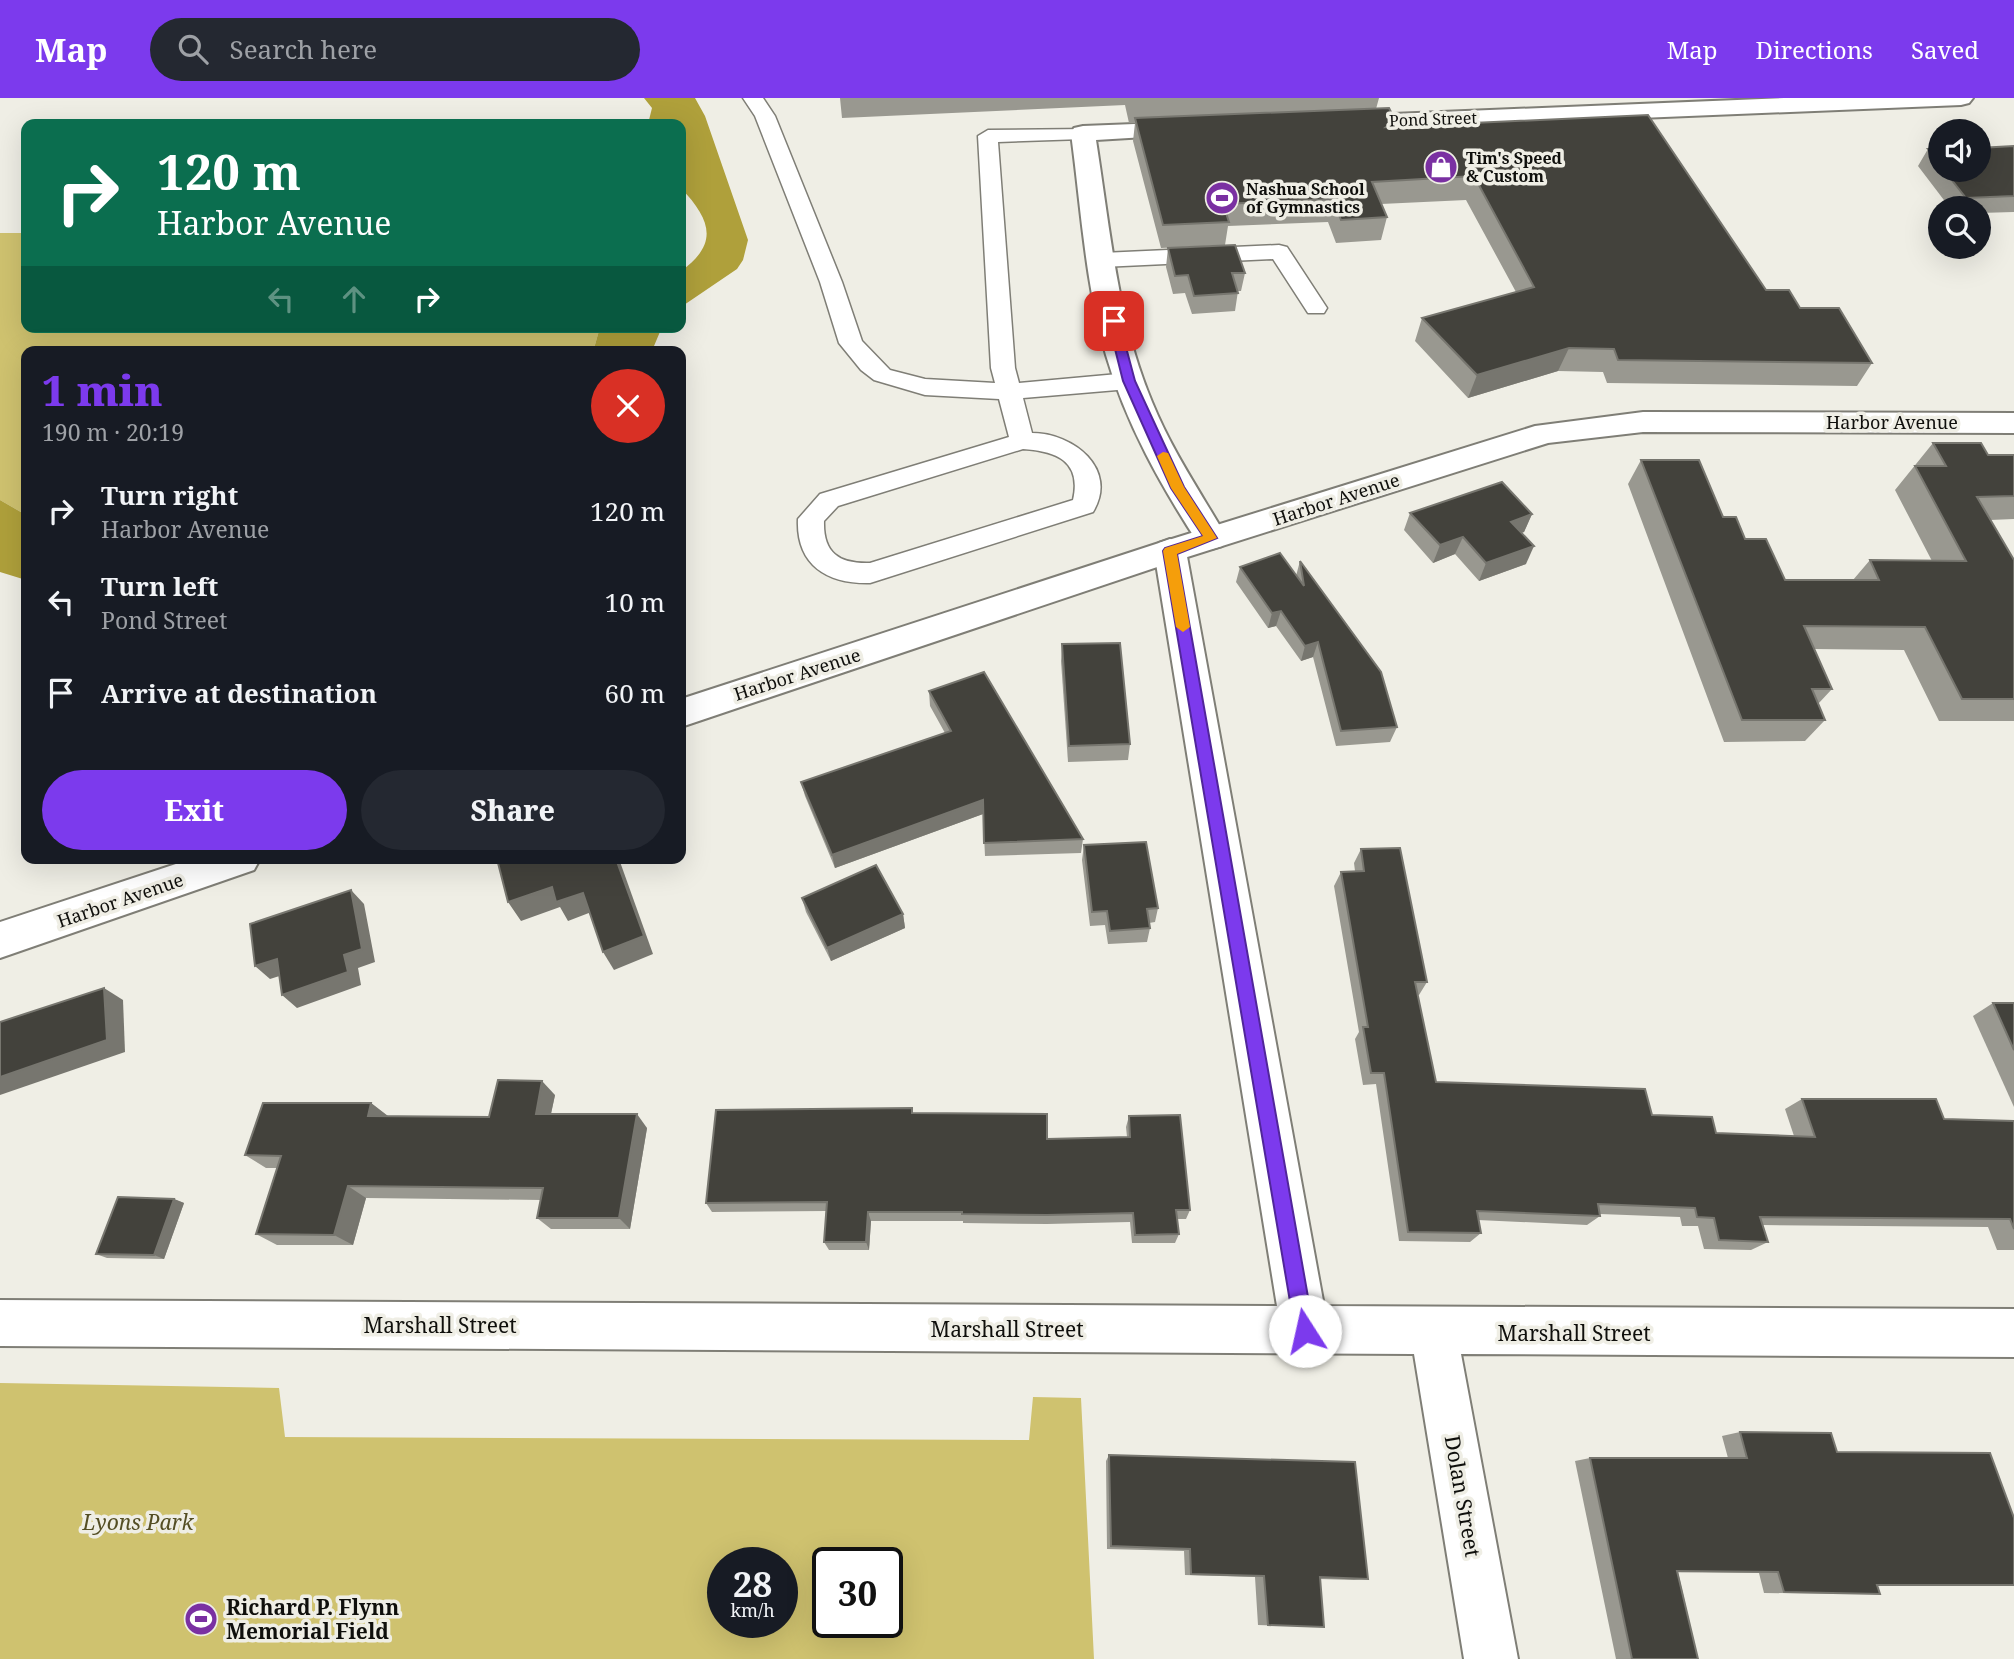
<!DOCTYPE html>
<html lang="en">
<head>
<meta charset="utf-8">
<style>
  :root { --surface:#171b24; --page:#242831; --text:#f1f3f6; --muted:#9ea1a6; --accent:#7c3aed }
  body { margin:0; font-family:"Noto Serif",serif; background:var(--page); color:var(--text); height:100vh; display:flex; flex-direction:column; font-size:26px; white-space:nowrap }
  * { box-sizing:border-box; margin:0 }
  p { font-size:23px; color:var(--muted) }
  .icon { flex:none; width:38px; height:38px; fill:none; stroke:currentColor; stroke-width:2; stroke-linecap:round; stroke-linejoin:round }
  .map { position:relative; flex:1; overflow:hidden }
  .panel { position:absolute; left:21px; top:248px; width:665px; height:518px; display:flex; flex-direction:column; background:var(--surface); border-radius:14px; box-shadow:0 7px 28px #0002 }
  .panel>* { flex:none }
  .top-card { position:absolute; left:21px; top:21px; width:665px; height:214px; border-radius:14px; box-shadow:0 7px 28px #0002; background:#0b6e4f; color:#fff; overflow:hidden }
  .controls { position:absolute; left:1928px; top:21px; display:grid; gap:14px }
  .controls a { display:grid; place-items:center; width:63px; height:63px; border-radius:50%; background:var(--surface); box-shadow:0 7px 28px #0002; font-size:35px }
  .speed { position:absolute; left:707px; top:1449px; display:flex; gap:14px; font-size:35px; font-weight:700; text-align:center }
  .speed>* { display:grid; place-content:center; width:91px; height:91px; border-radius:50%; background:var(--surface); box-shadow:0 7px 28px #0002; line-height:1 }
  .speed small { font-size:18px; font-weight:400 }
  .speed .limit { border:4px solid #111; border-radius:10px; background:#fff; color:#111 }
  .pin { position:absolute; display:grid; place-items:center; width:60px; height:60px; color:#fff; margin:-30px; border-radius:14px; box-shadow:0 4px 10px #0006 }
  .me { position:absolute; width:77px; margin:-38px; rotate:350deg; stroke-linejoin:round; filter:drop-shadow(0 0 5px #0008) }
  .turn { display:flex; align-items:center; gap:24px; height:147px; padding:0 21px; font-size:32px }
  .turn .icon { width:91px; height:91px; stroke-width:2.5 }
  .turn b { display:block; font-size:49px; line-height:60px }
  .lanes { display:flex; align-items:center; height:66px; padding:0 21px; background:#0003; justify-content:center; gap:35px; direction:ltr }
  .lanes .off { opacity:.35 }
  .round { display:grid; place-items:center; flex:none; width:74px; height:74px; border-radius:37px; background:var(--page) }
  .headline { display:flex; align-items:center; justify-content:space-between; height:119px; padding:0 21px }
  h1 { font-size:42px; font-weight:800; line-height:52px; color:var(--accent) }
  .primary-button { display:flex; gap:14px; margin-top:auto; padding:14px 21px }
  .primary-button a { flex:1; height:80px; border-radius:42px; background:var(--accent); color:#fff; font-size:28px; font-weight:800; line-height:80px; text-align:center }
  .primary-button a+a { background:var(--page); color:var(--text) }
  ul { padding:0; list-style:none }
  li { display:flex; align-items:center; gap:21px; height:91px; padding:0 21px }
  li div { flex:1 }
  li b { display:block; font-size:26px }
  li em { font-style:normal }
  header { display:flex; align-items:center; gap:42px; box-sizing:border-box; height:98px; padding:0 35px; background:var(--accent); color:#fff }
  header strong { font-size:33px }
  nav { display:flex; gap:38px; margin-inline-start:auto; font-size:24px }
  .search { width:490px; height:63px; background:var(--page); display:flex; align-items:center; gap:18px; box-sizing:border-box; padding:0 24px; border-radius:38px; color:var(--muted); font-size:26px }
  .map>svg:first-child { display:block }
</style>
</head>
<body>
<header>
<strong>Map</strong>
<div class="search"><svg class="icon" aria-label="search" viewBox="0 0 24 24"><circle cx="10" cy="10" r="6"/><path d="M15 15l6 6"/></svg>Search here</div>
<nav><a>Map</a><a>Directions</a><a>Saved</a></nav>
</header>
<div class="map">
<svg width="2014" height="1561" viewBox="0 0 2014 1561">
  <rect width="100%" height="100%" fill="#efeee5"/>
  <g fill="#cfc26f" fill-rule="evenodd">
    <path d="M0,135H26V229H600L593,254H26V417L0,402Z"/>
    <path d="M0,1285L279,1290L285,1339L1029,1342L1033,1299L1081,1300L1094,1561H0ZM723,1465H782V1524H723ZM828,1465H887V1524H828Z"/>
  </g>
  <g fill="#afa03b">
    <path d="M644,0H695L705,18L748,142L743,162L737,171L681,209V173C720,145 710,121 681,90V26H648L652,10Z"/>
    <path d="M600,229H662L654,248L655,254H593Z"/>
    <path d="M0,402L26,417V434L21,439L22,450L26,451V482L0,474Z"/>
  </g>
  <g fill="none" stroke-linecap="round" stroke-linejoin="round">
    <defs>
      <g id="service">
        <path d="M743,0H763L775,18L842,184L862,243L890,272L925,281L995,285L991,270L978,38L988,32L1090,31L1093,35L1083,41L998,44L1015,270L1019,285L1129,275L1137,278L1141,283L1137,288L1129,291L1023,300L1032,335C1073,335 1119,371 1093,414L870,485C827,486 796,467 798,421L820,396L1009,339L999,301L925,297L874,282L861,272L839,245L820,184L755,18ZM1023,351C1056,353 1082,363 1073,402L870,465C839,466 823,455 824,423L838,408Z"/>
        <path d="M1279,147L1287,149L1327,210L1324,215H1308L1273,161L1102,169L1091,162L1102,155Z"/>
      </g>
      <g id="minor">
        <path d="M1784,0H1973L1969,5L1961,7L1344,32L1335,30L1332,25L1335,20L1344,18Z"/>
        <path d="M1186,24L1195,26L1198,31L1195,36L1096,42C1110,130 1117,221 1152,304C1172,353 1201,395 1227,440L1222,448L1211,451L1200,448C1161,388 1126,326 1106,257C1085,185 1081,109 1071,35L1074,30L1083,28Z"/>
        <path d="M1170,441L1181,445L1186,453L1324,1208L2014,1211V1259L1461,1256L1518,1561H1464L1414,1256L0,1248V1202L1277,1208L1154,453L1159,445Z"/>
      </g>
      <g id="tertiary">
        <path d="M1643,314L2014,315V335L1643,334L1548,345L1181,461L681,629V601L1159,445L1535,328Z"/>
        <path d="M191,761H260L254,772L0,860V824Z"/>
      </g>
    </defs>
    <use href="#service" stroke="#7f7e76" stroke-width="3"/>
    <use href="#minor" stroke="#7f7e76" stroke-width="4"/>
    <use href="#tertiary" stroke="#7f7e76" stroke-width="4"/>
    <use href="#service" fill="#fff" fill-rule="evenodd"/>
    <use href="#minor" fill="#fff" fill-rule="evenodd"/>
    <use href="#tertiary" fill="#fff" fill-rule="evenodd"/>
  </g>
  <g fill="#999890">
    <path d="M840,0H1379L1376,11L1393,29L1766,192L1800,210L1872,265L1857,288L1607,285L1603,274L1558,273L1468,300L1415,243L1422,220L1516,194L1466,102L1381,106L1387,119L1381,142L1336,145L1328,124L1228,128L1225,147L1161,150L1133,43L1135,25H1129L1125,7L842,20Z"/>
    <path d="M2014,48V114L1979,115V110H1950L1918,68L1928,51H1941V72H1979Z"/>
    <path d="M1168,150L1245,175L1241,193H1238L1235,213L1192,216L1185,195L1173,196L1166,169Z"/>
    <path d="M1933,345L1988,357H2014V421L1990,422L2014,462V623H1939L1904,552L1814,551L1832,591L1818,606L1825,622L1805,643L1724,644L1628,386L1641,362L1723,419L1785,482H1853L1870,462L1932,463L1895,392Z"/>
    <path d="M1410,415L1532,416L1524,434L1521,435L1526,466L1479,483L1455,456L1433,465L1404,432Z"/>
    <path d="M1300,463L1397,629L1390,644L1336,648L1313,559L1301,563L1276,528L1268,530L1236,484L1240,469L1296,478Z"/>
    <path d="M1062,546L1130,646L1128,662L1068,664L1061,563Z"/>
    <path d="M929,593L1083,741L1081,755L985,758L983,716L835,770L805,698L801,684L945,635L930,608Z"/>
    <path d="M1084,747L1158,810L1155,824L1149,825L1150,830L1147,844L1108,846L1105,827L1090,828L1082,762Z"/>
    <path d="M1361,751L1427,884L1419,897H1418L1436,984L1652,1017L1716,1035L1794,1038L1785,1011L1802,1001L1944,1021L2014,1023V1152H1997L1988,1129L1763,1127L1768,1144L1751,1152L1704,1151L1698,1128H1682L1680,1119L1600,1116V1118L1587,1127L1478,1122L1481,1135L1470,1144L1399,1143L1376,986L1363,987L1355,941L1359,934L1334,788L1341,774L1355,773L1354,765Z"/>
    <path d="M802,800L903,816L905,830L831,863L806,814Z"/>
    <path d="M1993,905H2014V1009L1973,918Z"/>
    <path d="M555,997L551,1016L647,1030L630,1131H551L537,1120L541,1102L366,1100L353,1147H277L256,1136L277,1070H266L245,1057L371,1005L388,1018L489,1019Z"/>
    <path d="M912,1010L913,1015L1047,1041L1127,1039L1126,1029L1129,1018L1190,1112L1186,1121H1177L1179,1136L1175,1145H1132L1130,1124L1047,1126L963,1125V1123H871L869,1152H829L824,1144L826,1113L712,1114L706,1105Z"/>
    <path d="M174,1101L184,1105L164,1161L107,1160L96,1156Z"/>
    <path d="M1740,1334L1837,1354L2014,1420V1488H1877L1880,1496L1764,1495L1759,1475L1678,1474L1698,1561H1616L1575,1363L1590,1360H1728L1722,1338Z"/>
    <path d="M1109,1357L1368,1481L1354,1482L1320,1481L1324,1529L1258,1527L1255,1479L1185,1477L1184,1453L1107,1451L1106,1363Z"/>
  </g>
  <g fill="#77766f">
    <path d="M1569,250L1558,273L1468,300L1477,277Z"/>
    <path d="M1532,416L1524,434L1503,441L1511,424Z"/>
    <path d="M1463,439L1455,456L1433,465L1440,447Z"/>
    <path d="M1534,448L1526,466L1479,483L1486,465Z"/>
    <path d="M1281,513L1276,528L1268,530L1272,515Z"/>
    <path d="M1318,544L1313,559L1301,563L1305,548Z"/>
    <path d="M983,702V716L835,770L832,757Z"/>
    <path d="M616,761H619L653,856L614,872L603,854Z"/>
    <path d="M552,789L583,795L594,813L568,823L560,809L521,823L508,804Z"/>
    <path d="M351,792L364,806L375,864L358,870L361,887L297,910L282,897L344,857Z"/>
    <path d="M903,816L905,830L831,863L827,850Z"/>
    <path d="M277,861L292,874L270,881L255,868Z"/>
    <path d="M104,890L123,902L125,954L0,997V979Z"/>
    <path d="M542,983L555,997L548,1029L536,1016Z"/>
    <path d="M371,1005L389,1019L368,1018Z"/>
    <path d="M637,1016L647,1030L630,1131L619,1120Z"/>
    <path d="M348,1088L366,1100L353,1147L334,1137Z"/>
    <path d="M174,1101L184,1105L164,1161L154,1157Z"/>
    <path d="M868,1114L871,1123L869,1152L866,1144Z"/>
  </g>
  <g fill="#43423c" stroke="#77766f" stroke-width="2">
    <path d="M1389,10L1395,22L1386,29L1648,17L1766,192H1789L1800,210H1839L1872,265L1618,262L1614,251L1569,250L1477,277L1422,220L1534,189L1474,78L1372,84L1387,119L1341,122L1333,101L1223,106L1229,124L1163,127L1135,20Z"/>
    <path d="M2014,48V98L1966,100L1944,72H1979V50Z"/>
    <path d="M1928,51H1941V67Z"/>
    <path d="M1235,147L1245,175H1232L1238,195L1194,198L1188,177L1175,178L1168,150Z"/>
    <path d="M1933,345H1981L1988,357H2014V398L1977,399L2014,462V601H1962L1925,529L1804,528L1832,591H1812L1825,622H1742L1641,362H1699L1723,419H1736L1745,441H1766L1785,482H1879L1870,462L1966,463L1915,368H1946Z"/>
    <path d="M1502,384L1532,416L1511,424L1534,448L1486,465L1463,439L1440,447L1410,415Z"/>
    <path d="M1280,455L1304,488L1300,463L1381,574L1397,629L1341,633L1318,544L1305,548L1281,513L1272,515L1240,469Z"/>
    <path d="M1120,545L1130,646L1069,648L1062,546Z"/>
    <path d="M984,574L1083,741L984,745L983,702L832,757L801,684L951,633L929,593Z"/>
    <path d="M1146,744L1158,810L1147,811L1150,830L1110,833L1107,813L1092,814L1084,747Z"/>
    <path d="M1400,750L1427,884H1415L1436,984L1645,991L1652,1017L1712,1019L1716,1035L1815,1039L1802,1001H1936L1944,1021L2014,1023V1131L2010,1121L1760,1119L1768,1144L1719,1142L1714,1120L1697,1119L1695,1110L1598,1106L1600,1118L1477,1113L1481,1135L1408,1134L1384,975H1371L1363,929H1368L1341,774L1364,773L1361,751Z"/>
    <path d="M497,761H616L644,838L603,854L583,795L556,804L552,789L508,804Z"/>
    <path d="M876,767L903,816L827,850L802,800Z"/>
    <path d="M351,792L362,851L344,857L348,874L282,897L277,861L255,868L250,826Z"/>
    <path d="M104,890L107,942L0,979V924Z"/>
    <path d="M1993,905H2014V952Z"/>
    <path d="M498,982L542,983L536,1016H637L619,1120H537L543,1090L348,1088L334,1137L256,1136L281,1058L245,1057L263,1005H371L368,1018L489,1019Z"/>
    <path d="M912,1010V1015L1047,1016V1041L1130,1039L1129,1018L1180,1017L1190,1112H1176L1179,1136L1135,1137L1133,1115L1047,1117L962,1116V1114H868L866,1144H824L827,1104L706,1105L716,1012Z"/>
    <path d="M118,1099L174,1101L154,1157L96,1156Z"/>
    <path d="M1740,1334L1831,1335L1837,1354L1990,1355L2014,1420V1487H1877L1880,1496L1784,1494L1778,1474L1677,1473L1698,1561H1632L1590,1360H1747Z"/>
    <path d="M1109,1357L1355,1364L1368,1481L1320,1479L1324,1529L1268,1527L1264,1478L1191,1476L1190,1451L1111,1448Z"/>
  </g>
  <path fill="#7c3aed" stroke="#51269a" stroke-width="2" d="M1114,219L1119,223L1135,283L1184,389L1217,440L1177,456L1314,1233L1312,1240L1305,1242L1298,1240L1295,1233L1163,453L1165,450L1203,438L1171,390L1123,283L1108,223Z"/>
  <path fill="#f59e0b" d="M1163,354L1168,355L1184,389L1217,440L1177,456L1190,529L1183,534L1176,529L1163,453L1165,450L1203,438L1171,390L1157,358Z"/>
  <defs>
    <symbol id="shop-disc" viewBox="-11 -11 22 22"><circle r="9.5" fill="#7a30a2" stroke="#efeee5"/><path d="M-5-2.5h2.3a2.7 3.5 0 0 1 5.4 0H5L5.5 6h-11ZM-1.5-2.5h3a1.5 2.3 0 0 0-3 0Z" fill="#fff"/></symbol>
    <symbol id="stadium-disc" viewBox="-11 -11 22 22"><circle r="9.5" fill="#7a30a2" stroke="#efeee5"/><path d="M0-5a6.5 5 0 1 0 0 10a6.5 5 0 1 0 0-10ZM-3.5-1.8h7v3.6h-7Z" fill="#fff"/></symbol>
  </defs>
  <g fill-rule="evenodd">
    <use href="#shop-disc" x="1422" y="50" width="38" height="38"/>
    <use href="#stadium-disc" x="1203" y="81" width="38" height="38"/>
    <use href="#stadium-disc" x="182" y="1502" width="38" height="38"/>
  </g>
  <g text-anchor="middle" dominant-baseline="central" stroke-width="7" stroke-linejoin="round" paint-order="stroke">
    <g font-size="16" fill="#0f0f0c" stroke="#efeee5">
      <text transform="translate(1433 21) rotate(-2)">Pond Street</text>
    </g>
    <g font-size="16" font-weight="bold" fill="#0f0f0c" stroke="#efeee5" text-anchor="start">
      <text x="1466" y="60">Tim's Speed<tspan x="1466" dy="18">&amp; Custom</tspan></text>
      <text x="1246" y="91">Nashua School<tspan x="1246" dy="18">of Gymnastics</tspan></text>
    </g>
    <g font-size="18" fill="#0f0f0c" stroke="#efeee5">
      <text x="1892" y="324">Harbor Avenue</text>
      <text transform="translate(1336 401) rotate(-18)">Harbor Avenue</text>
      <text transform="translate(797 576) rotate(-18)">Harbor Avenue</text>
      <text transform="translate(120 802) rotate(-19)">Harbor Avenue</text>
    </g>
    <g font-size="21" fill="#0f0f0c" stroke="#efeee5">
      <text x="440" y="1227">Marshall Street</text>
      <text x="1007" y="1231">Marshall Street</text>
      <text x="1574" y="1235">Marshall Street</text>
      <text transform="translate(1463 1398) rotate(80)">Dolan Street</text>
    </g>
    <g font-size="21" font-style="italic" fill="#544e24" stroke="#efeee5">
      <text x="138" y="1424">Lyons Park</text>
    </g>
    <g font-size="21" font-weight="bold" fill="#0f0f0c" stroke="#efeee5" text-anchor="start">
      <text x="226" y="1509">Richard P. Flynn<tspan x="226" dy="24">Memorial Field</tspan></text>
    </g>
  </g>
</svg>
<div class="controls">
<a><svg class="icon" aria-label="sound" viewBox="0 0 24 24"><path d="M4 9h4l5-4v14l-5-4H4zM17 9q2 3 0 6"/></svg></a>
<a><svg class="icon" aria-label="search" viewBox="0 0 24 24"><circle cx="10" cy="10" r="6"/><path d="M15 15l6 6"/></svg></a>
</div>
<div class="speed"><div>28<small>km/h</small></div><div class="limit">30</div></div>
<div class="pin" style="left:1114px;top:223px;background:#d93025"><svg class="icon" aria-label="arrive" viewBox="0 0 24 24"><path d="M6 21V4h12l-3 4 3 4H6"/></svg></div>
<svg class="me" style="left:1305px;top:1233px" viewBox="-20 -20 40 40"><circle r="19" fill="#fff"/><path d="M0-13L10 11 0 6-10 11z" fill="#7c3aed"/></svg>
<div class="top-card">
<div class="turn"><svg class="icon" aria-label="right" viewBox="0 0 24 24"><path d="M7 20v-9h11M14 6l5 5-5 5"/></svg><div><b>120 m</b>Harbor Avenue</div></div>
<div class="lanes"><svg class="icon off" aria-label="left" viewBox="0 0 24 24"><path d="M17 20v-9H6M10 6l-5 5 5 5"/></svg><svg class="icon off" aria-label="ahead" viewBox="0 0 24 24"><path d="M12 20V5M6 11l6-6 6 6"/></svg><svg class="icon" aria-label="right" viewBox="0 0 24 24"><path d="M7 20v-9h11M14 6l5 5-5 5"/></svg></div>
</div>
<section class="panel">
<div class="headline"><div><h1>1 min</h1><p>190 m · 20:19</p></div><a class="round" style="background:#d93025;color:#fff"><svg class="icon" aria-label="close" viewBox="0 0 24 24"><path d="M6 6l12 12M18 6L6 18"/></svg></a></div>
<ul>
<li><svg class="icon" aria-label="right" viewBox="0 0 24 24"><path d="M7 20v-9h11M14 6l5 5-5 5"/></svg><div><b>Turn right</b><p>Harbor Avenue</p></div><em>120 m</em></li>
<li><svg class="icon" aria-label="left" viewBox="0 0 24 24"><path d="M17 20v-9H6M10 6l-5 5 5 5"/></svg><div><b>Turn left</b><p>Pond Street</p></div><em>10 m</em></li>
<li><svg class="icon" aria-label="arrive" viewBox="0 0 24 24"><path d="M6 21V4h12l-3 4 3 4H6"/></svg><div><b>Arrive at destination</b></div><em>60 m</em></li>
</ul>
<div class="primary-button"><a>Exit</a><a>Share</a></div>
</section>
</div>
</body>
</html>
